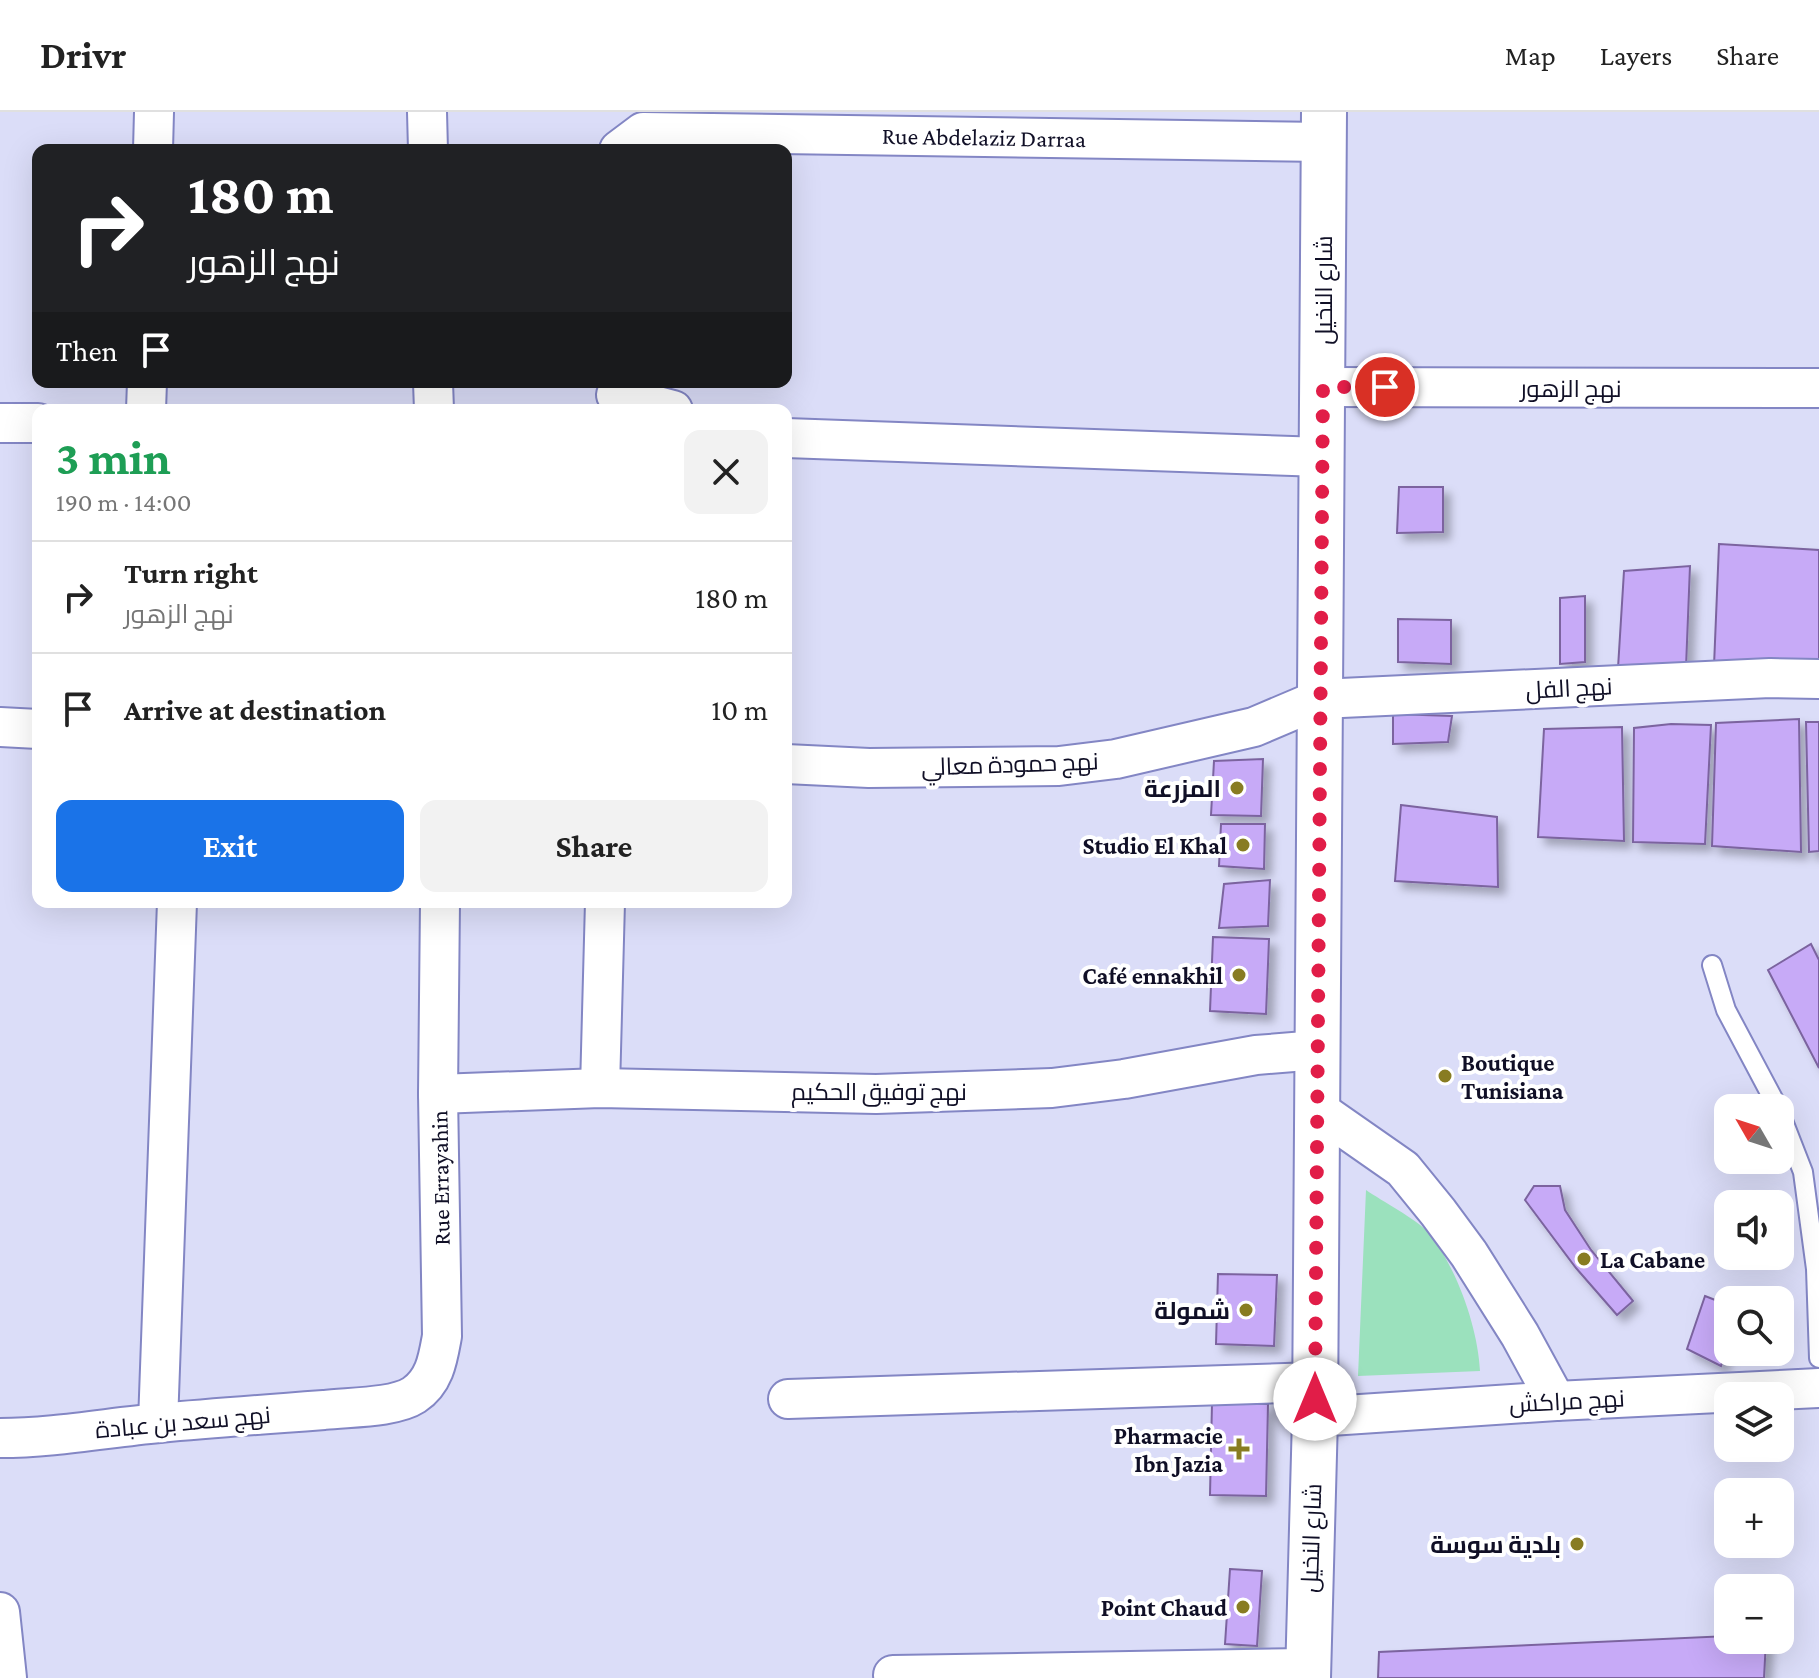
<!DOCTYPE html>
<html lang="en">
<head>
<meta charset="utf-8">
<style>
  :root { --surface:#fff; --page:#f2f2f2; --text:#222; --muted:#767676; --line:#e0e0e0; --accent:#1a73e8 }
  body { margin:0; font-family:"Crimson Pro",Cairo,serif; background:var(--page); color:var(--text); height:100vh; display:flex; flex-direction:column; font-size:30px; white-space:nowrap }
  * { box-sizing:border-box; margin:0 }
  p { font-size:26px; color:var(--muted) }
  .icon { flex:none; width:44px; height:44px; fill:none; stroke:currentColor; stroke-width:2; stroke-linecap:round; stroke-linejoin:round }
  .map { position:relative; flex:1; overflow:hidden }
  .sheet { position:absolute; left:32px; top:292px; width:760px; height:504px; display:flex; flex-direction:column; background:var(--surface); border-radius:16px; box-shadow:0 8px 32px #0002 }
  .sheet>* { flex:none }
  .guide { position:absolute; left:32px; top:32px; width:760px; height:244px; border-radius:16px; box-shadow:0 8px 32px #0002; background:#202124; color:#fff; overflow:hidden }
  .needle { width:52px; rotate:309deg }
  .controls { position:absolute; left:1714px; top:982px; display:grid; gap:16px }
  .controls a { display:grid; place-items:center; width:80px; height:80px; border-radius:16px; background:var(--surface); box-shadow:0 8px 32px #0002; font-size:40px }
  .pin { position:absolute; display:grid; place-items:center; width:68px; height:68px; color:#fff; margin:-34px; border:4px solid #fff; border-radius:50%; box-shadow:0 2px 8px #0007 }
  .me { position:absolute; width:88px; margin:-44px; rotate:0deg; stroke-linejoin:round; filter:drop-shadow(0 0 6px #0008) }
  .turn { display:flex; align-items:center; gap:28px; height:168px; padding:0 24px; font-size:36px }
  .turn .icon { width:104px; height:104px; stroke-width:2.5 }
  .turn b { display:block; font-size:56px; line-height:68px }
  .then { display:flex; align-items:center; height:76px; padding:0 24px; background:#0003; gap:16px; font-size:30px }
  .round { display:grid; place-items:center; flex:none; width:84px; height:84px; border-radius:16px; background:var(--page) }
  .overview { display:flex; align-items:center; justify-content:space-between; height:136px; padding:0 24px }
  h1 { font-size:48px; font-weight:700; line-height:60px; color:#1e9e55 }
  .primary-button { display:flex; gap:16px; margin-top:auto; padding:16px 24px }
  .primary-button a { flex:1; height:92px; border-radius:16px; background:var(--accent); color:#fff; font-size:32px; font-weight:700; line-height:92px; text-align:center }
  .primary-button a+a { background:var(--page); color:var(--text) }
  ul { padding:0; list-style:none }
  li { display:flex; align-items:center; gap:24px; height:112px; padding:0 24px; border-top:2px solid var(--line) }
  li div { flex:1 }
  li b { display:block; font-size:30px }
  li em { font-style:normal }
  header { display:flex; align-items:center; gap:48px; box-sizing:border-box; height:112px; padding:0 40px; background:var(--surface); border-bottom:2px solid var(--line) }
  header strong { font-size:38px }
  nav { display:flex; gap:44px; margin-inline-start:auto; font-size:28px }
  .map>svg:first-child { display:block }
</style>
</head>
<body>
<header>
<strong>Drivr</strong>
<nav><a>Map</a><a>Layers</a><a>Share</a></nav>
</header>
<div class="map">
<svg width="1819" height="1566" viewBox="0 0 1819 1566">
  <defs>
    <filter id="shadow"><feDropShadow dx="7" dy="7" stdDeviation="4" flood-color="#0004"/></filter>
  </defs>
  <rect width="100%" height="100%" fill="#dbddf8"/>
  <path fill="#9be1bd" d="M1366,1078C1382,1089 1416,1107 1428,1120C1456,1154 1478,1215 1480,1259L1358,1264Z"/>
  <g fill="#c7aaf7" stroke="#7b649f" stroke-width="2" filter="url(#shadow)">
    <path d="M1399,375H1443V420L1397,421Z"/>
    <path d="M1719,432L1819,438V551L1714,554Z"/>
    <path d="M1690,454L1686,555L1618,556L1624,459Z"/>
    <path d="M1585,484V550L1560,552V486Z"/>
    <path d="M1398,507L1451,508V552L1398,550Z"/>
    <path d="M1393,602L1452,604L1448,630L1393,632Z"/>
    <path d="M1799,607L1801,740L1712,734L1716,611Z"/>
    <path d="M1806,610H1819V739L1809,740Z"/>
    <path d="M1671,612L1711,613L1705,732L1633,730L1634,616Z"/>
    <path d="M1622,615L1624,729L1538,725L1544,617Z"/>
    <path d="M1263,647L1261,704L1211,703L1214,649Z"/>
    <path d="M1401,693L1497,705L1498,775L1395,769Z"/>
    <path d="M1221,712H1265L1264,757L1219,754Z"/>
    <path d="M1270,768L1268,814L1219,816L1224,772Z"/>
    <path d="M1213,825L1269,827L1266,902L1210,899Z"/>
    <path d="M1811,832L1819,848V956L1768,858Z"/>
    <path d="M1534,1074H1560L1565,1098L1591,1138L1633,1189L1617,1203L1576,1156L1525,1088Z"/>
    <path d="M1218,1162L1277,1163L1274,1234L1216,1232Z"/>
    <path d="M1705,1184L1728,1193V1230L1721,1254L1687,1237Z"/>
    <path d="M1212,1291L1268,1292L1266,1384L1210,1383Z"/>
    <path d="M1230,1457L1262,1459L1257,1534L1225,1532Z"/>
    <path d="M1728,1524V1528H1766L1764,1566H1378L1379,1540Z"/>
  </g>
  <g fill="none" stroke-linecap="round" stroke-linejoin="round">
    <defs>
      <g id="service">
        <path d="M1712,853L1726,898L1778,996"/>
        <path d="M1780,1001L1803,1060L1816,1157L1819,1246"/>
      </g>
      <g id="minor">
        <path d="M427,0L428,38"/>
        <path d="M153,38L154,0"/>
        <path d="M619,38L643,20L1324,30"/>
        <path d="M433,270L434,298"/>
        <path d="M1323,275L1819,276"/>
        <path d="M616,283L673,298"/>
        <path d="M146,298L147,270"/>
        <path d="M0,311H38"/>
        <path d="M786,326L1322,345"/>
        <path d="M0,615L38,617"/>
        <path d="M786,652L869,656L1059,654L1116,647L1254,615L1320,587L1770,566L1819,567"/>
        <path d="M600,976L605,790"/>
        <path d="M438,982L600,976L876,982L1052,976L1124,967L1256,943L1318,938"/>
        <path d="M1317,997L1403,1057L1438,1100L1469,1142L1520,1223L1556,1289"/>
        <path d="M788,1287L1315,1270"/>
        <path d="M1315,1305L1556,1289L1819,1276"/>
        <path d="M158,1311L177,790"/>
        <path d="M0,1326C53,1326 106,1316 159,1311C214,1306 269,1302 324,1298C349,1295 394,1296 414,1283C435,1269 438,1246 442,1224L438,982L440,790"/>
        <path d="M0,1500L7,1566"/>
        <path d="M893,1563L1307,1556"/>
      </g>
      <path id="tertiary" d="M1308,1566L1315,1305L1324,0"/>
    </defs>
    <use href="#service" stroke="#8386c4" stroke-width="22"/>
    <use href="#minor" stroke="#8386c4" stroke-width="42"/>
    <use href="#tertiary" stroke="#8386c4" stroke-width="48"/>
    <use href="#service" stroke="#fff" stroke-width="18"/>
    <use href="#minor" stroke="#fff" stroke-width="38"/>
    <use href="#tertiary" stroke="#fff" stroke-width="44"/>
  </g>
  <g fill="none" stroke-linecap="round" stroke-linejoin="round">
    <path stroke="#e11d48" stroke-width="14" stroke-dasharray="0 25.2" d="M1315,1287L1323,275H1385"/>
  </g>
  <g fill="#887c22" stroke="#fff" stroke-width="3">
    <circle cx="1237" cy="676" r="8"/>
    <circle cx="1243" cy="733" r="8"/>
    <circle cx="1239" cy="863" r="8"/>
    <circle cx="1445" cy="964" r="8"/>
    <circle cx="1584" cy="1147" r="8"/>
    <circle cx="1246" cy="1198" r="8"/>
    <path d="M1235 1325h8v8h8v8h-8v8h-8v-8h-8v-8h8z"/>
    <circle cx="1577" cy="1432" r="8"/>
    <circle cx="1243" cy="1495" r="8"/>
  </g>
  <g text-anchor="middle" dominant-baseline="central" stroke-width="8" stroke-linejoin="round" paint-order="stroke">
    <g font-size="24" fill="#100f26" stroke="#fff">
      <text transform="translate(984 25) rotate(1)">Rue Abdelaziz Darraa</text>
      <text transform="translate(1323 178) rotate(-90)">شارع النخيل</text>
      <text x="1571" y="276">نهج الزهور</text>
      <text transform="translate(1569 576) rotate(-3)">نهج الفل</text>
      <text transform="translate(1010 652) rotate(-2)">نهج حمودة معالي</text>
      <text x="879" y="979">نهج توفيق الحكيم</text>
      <text transform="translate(440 1066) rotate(-91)">Rue Errayahin</text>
      <text transform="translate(1567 1289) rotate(-3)">نهج مراكش</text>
      <text transform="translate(183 1310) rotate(-5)">نهج سعد بن عبادة</text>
      <text transform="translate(1311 1426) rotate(-88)">شارع النخيل</text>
    </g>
    <g font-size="24" font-weight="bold" fill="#100f26" stroke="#fff" text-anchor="end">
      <text x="1221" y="676">المزرعة</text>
      <text x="1227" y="733">Studio El Khal</text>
      <text x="1223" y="863">Café ennakhil</text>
      <text x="1461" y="950" text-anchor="start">Boutique<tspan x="1461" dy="28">Tunisiana</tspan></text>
      <text x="1600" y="1147" text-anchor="start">La Cabane</text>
      <text x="1230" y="1198">شمولة</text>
      <text x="1223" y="1323">Pharmacie<tspan x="1223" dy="28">Ibn Jazia</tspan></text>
      <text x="1561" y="1432">بلدية سوسة</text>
      <text x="1227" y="1495">Point Chaud</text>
    </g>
  </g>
</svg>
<div class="controls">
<a><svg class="needle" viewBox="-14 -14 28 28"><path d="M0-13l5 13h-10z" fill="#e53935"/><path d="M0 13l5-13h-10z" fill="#767676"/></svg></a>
<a><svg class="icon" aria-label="sound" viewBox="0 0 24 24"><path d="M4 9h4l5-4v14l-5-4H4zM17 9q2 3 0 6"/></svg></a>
<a><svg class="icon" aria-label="search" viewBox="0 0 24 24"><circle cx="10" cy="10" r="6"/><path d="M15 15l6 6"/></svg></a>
<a><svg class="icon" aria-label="layers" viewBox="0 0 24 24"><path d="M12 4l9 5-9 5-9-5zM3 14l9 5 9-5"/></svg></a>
<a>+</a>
<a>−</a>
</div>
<div class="pin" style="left:1385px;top:275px;background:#d93025"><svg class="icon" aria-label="arrive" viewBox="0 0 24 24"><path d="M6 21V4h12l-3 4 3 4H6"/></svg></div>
<svg class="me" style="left:1315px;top:1287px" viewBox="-20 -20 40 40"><circle r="19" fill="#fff"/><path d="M0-13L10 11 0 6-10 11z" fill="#e11d48"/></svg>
<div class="guide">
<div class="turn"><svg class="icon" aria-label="right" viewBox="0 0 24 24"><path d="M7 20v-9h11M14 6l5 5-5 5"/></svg><div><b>180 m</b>نهج الزهور</div></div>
<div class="then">Then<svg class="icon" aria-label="arrive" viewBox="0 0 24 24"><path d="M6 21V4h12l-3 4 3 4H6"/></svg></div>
</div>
<section class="sheet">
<div class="overview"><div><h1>3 min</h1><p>190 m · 14:00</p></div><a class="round"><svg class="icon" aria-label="close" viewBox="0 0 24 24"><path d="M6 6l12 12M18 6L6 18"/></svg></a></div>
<ul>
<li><svg class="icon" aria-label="right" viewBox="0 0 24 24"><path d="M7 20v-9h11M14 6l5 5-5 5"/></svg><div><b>Turn right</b><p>نهج الزهور</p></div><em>180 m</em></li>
<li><svg class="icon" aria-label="arrive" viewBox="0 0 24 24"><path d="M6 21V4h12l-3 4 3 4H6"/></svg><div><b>Arrive at destination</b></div><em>10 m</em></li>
</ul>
<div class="primary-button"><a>Exit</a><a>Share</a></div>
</section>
</div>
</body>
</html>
